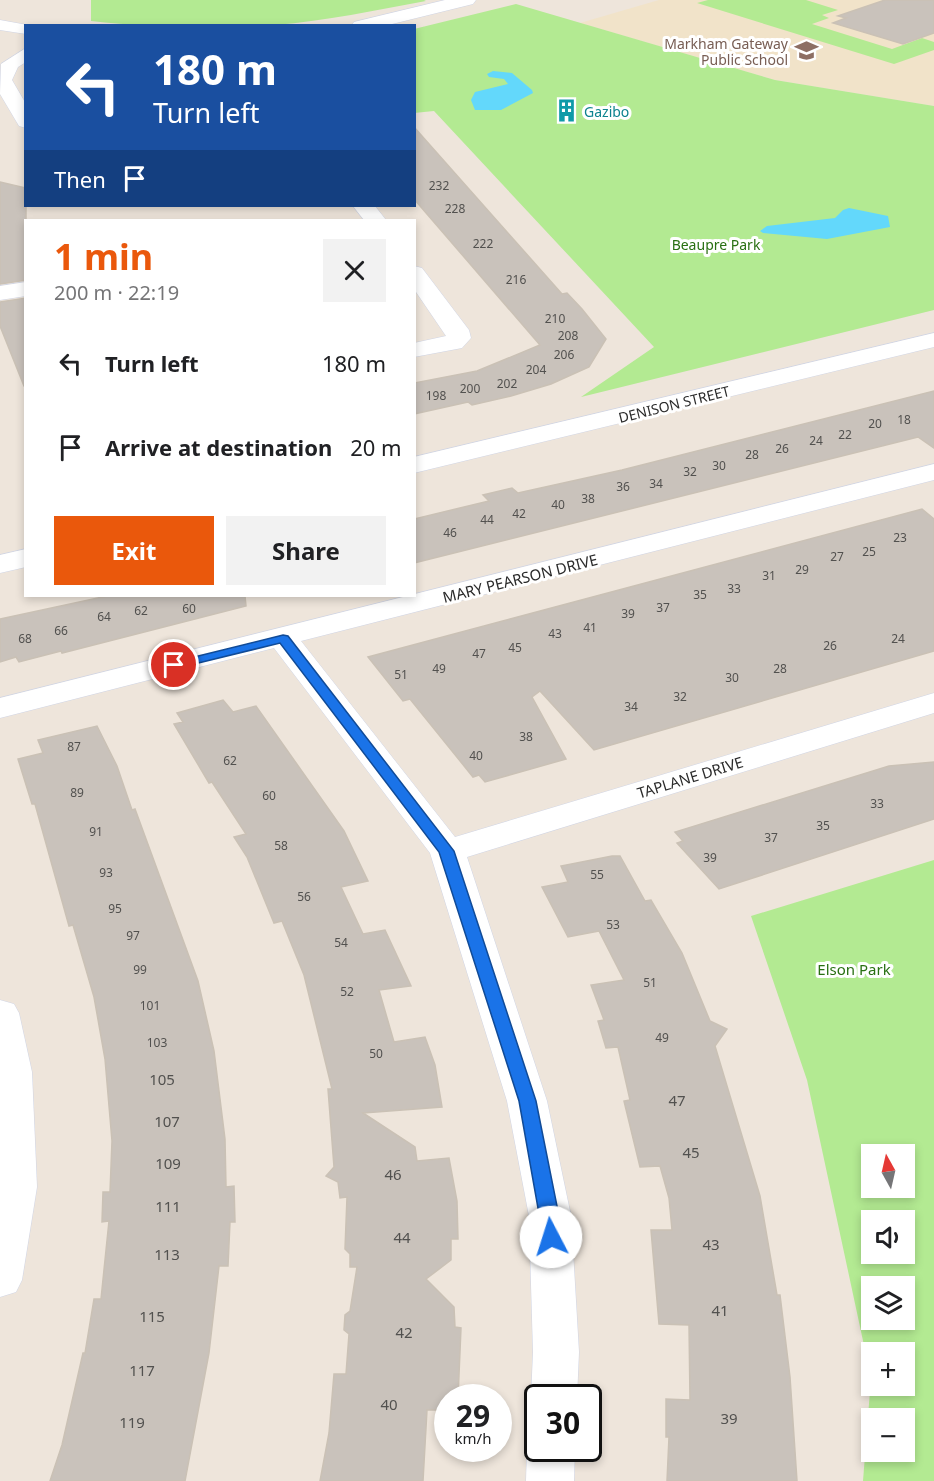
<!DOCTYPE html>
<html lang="en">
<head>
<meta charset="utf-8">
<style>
  :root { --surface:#fff; --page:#f2f2f2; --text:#202124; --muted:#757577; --accent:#ea580c }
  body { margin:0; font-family:"Noto Sans",sans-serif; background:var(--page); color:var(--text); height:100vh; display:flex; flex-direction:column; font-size:22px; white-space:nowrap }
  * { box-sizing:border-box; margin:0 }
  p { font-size:20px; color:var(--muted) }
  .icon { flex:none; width:33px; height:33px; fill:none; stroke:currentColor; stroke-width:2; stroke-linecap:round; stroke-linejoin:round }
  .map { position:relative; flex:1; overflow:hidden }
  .details { position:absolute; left:24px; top:219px; width:392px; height:378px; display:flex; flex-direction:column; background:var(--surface); border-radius:0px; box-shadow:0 3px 9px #0003 }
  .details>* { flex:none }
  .guide { position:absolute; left:24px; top:24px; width:392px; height:183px; border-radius:0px; box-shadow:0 3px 9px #0003; background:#1a4fa0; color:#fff; overflow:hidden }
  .needle { width:39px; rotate:352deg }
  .tools { position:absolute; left:861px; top:1144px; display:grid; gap:12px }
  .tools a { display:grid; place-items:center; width:54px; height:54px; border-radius:0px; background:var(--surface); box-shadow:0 3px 9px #0003; font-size:30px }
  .speed { position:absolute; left:434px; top:1384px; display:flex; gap:12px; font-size:30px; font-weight:700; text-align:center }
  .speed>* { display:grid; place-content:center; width:78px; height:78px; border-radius:50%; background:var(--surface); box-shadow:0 3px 9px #0003; line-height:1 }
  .speed small { font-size:15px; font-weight:400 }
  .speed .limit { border:3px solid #111; border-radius:9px; background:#fff; color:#111 }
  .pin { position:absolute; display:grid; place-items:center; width:51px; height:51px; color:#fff; margin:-26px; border:3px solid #fff; border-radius:50%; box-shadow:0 2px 6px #0007 }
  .me { position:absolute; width:66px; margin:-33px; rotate:355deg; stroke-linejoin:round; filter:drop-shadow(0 0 4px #0008) }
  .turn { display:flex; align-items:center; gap:21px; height:126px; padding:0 30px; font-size:27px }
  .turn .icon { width:78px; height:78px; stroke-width:2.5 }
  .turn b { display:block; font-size:42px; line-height:51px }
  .then { display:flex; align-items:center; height:57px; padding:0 30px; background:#0003; gap:12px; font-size:22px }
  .round { display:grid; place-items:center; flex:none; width:63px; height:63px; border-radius:0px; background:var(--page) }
  .head { display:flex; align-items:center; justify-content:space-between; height:102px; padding:0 30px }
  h1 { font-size:36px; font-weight:700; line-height:45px; color:var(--accent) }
  .button { display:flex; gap:12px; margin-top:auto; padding:12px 30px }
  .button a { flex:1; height:69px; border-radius:0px; background:var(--accent); color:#fff; font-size:24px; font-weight:700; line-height:69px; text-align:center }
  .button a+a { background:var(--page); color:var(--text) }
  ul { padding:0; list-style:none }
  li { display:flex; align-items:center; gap:18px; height:84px; padding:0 30px }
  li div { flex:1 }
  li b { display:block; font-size:22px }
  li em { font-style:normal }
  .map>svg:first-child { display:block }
</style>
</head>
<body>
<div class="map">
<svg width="934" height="1481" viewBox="0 0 934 1481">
  <rect width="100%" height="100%" fill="#eee5db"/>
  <path fill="#f1e3c9" d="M659,0H934V106L775,80L580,23Z"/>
  <g fill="#b3ea92" fill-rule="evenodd">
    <path d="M91,0H424L426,1C376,10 326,21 275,25C219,30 147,27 91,21Z"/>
    <path d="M708,0H806L838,10L822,15L829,18L812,24L892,49L922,38L934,42V50L894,64L697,3Z"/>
    <path d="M516,4L775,80L934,106V310L581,397L654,347L434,111L414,113V29Z"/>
    <path d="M934,860V1481H863L871,1378L807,1080L751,916ZM872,1155H904V1188H872ZM872,1221H904V1254H872ZM872,1287H904V1320H872ZM872,1353H904V1386H872ZM872,1419H904V1452H872Z"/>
  </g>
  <g fill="#63d8fb">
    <path d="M493,71L512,73L532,90L533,93L501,110H475L471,100L475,92L508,84L504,79L489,77L487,74Z"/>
    <path d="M849,208L888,216L890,227L827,239L763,233L760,231L767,226L835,218L843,210Z"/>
  </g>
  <g fill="#c9c2bb" stroke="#cac1b5" stroke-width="1.5">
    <path d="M885,0H934V33L903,44L833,23L846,18L838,16Z"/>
    <path d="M414,127L562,294L567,293L582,309L606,339L589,367L551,384L511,396L472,405L468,402L414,414V383L477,371L540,345L414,199Z"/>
    <path d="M0,182L26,188V280L0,284Z"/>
    <path d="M26,298V386H24L0,326V302Z"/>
    <path d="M934,391V448L918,437L414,563V519L489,501L483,495L512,488L518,493L622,470Z"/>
    <path d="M922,509L934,519V651L594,750L540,691L532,697L566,759L485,782L479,775L473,777L410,699L403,701L368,657Z"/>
    <path d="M107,596H245L246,606L62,653L61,651L19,662L16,657L0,662V619Z"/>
    <path d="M223,700L233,712L256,706L344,831L368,881L341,887L363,934L385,930L411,986L379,990L394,1042L425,1037L435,1065L442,1107L363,1113L415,1147L417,1161L449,1158L457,1201L458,1239H451V1260L426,1279L454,1307L455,1327L461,1328L458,1398H447V1410H427L423,1481H320L329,1433L334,1374H346L349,1334L344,1330L345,1315L350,1311L357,1267H350V1254L345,1249L347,1197L340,1198L338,1182L326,1176L334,1167L328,1089H332L304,975L282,921L274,923L247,857L234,837L246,834L212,782L209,783L174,724L183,722L177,713Z"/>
    <path d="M97,726L117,766L132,810L135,809L198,981L214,1051L225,1139L226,1187L234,1186L235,1222H230L228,1266H219L209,1353L185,1481H50L62,1445L83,1353H85L94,1299H101L109,1221L102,1222L103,1192H110L112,1141L105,1059L94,997L73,925L69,926L35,804H32L18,759L43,753L38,740Z"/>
    <path d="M934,762V819L719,889L677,843L683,841L675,832L889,766Z"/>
    <path d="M612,856H620L645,901L651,900L682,953L710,1021L727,1029L715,1046L760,1196L777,1295H780L790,1377L797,1481H667L669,1437H666V1399L690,1400L689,1325L659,1324L651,1230H672L669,1198L660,1166L640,1167L624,1101L630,1100L618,1047L606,1048L598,1021L604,1020L591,985L624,980L599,931L568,937L542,887L568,882L561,866Z"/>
  </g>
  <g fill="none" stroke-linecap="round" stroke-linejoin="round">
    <defs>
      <g id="minor">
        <path d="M445,0H476L473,4L384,26H351L354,22Z"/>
        <path d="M0,20L33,26H26V34L0,30Z"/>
        <path d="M26,48V62L18,67L12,80L26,104V128L19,126L0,94L1,64Z"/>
        <path d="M353,206H375L386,220H364Z"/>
        <path d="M414,266L422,268L469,330L471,338L462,348L414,357V343L446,336L414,289Z"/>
        <path d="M26,282V296L0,300V286Z"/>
        <path d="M934,464V480L301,641L455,837L934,693V713L467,857L547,1101L571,1216L579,1352L577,1398H537V1411L531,1398L533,1352L529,1216L507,1101L430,853L274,648L0,718V698Z"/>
        <path d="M0,1000L14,1004L19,1013L32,1072L37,1187L22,1280L16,1292L0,1297Z"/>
        <path d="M537,1434V1449H575L574,1481H526L527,1449Z"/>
      </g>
      <g id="tertiary">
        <path d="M934,333V347L414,473V457Z"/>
        <path d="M26,549V567L0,573V555Z"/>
      </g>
    </defs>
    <use href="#minor" stroke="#d0d5e5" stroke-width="1"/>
    <use href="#tertiary" stroke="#d0d5e5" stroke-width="1"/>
    <use href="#minor" fill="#fff" fill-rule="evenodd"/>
    <use href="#tertiary" fill="#fff" fill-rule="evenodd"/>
  </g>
  <path fill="#1a73e8" stroke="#114b97" stroke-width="1.5" d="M283,635L288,636L454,851L536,1101L559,1216L560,1237L557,1242H544L519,1101L439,852L280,643L174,669L168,665L170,663Z"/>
  <defs>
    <symbol id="school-bare" viewBox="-9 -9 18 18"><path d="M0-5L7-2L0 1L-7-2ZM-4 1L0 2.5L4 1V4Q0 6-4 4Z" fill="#8d6e63" stroke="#fff" stroke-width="2.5" paint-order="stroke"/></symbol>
    <symbol id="building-bare" viewBox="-9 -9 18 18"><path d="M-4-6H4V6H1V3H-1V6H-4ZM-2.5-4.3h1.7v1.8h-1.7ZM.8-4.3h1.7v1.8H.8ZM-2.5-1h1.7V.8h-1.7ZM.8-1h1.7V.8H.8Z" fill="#0f9aa8" stroke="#fff" stroke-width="2.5" paint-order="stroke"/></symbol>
  </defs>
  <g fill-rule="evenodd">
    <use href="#school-bare" x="790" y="34" width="33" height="33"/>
    <use href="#building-bare" x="550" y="94" width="33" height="33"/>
  </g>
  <g text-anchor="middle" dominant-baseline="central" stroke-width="6" stroke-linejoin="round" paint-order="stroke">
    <g font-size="12" fill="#52514f">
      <text x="439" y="185">232</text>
      <text x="455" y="208">228</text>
      <text x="483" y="243">222</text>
      <text x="516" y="279">216</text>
      <text x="555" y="318">210</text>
      <text x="568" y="335">208</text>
      <text x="564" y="354">206</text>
      <text x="536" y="369">204</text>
      <text x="507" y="383">202</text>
      <text x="470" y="388">200</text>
      <text x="436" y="395">198</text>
      <text x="904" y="419">18</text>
      <text x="875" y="423">20</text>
      <text x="845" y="434">22</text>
      <text x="816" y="440">24</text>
      <text x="782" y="448">26</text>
      <text x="752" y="454">28</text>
      <text x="719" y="465">30</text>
      <text x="690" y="471">32</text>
      <text x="656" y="483">34</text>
      <text x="623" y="486">36</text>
      <text x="588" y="498">38</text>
      <text x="558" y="504">40</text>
      <text x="519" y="513">42</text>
      <text x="487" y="519">44</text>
      <text x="450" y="532">46</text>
      <text x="900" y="537">23</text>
      <text x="869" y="551">25</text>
      <text x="837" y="556">27</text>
      <text x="802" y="569">29</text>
      <text x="769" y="575">31</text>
      <text x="734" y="588">33</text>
      <text x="700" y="594">35</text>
      <text x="663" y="607">37</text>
      <text x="189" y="608">60</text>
      <text x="141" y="610">62</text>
      <text x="628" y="613">39</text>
      <text x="104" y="616">64</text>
      <text x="590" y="627">41</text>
      <text x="61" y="630">66</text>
      <text x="555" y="633">43</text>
      <text x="25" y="638">68</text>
      <text x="898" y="638">24</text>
      <text x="830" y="645">26</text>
      <text x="515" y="647">45</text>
      <text x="479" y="653">47</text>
      <text x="439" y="668">49</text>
      <text x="780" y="668">28</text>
      <text x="401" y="674">51</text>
      <text x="732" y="677">30</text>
      <text x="680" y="696">32</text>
      <text x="631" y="706">34</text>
      <text x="526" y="736">38</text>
      <text x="74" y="746">87</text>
      <text x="476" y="755">40</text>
      <text x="230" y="760">62</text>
      <text x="77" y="792">89</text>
      <text x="269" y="795">60</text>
      <text x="877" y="803">33</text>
      <text x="823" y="825">35</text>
      <text x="96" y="831">91</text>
      <text x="771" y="837">37</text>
      <text x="281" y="845">58</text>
      <text x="710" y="857">39</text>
      <text x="106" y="872">93</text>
      <text x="597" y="874">55</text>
      <text x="304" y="896">56</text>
      <text x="115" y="908">95</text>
      <text x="613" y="924">53</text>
      <text x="133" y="935">97</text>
      <text x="341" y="942">54</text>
      <text x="140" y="969">99</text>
      <text x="650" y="982">51</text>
      <text x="347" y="991">52</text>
      <text x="150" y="1005">101</text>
      <text x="662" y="1037">49</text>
      <text x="157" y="1042">103</text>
      <text x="376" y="1053">50</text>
    </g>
    <g font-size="14" fill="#785e54" stroke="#fff" text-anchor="end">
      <text x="788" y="43">Markham Gateway<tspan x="788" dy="16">Public School</tspan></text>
    </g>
    <g font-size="14" fill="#0d838f" stroke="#fff" text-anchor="start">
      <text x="584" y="111">Gazibo</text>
    </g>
    <g font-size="14" fill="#297013" stroke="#fff">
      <text x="716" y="244">Beaupre Park</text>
    </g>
    <g font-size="14" fill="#2b2b2b" stroke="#fff">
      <text transform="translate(674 404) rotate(-14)">DENISON STREET</text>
    </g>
    <g font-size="15" fill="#2b2b2b" stroke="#fff">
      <text transform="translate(520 578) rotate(-14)">MARY PEARSON DRIVE</text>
      <text transform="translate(690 777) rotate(-17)">TAPLANE DRIVE</text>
    </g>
    <g font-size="15" fill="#297013" stroke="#fff">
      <text x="854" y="969">Elson Park</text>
    </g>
    <g font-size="15" fill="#52514f">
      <text x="162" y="1079">105</text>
      <text x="677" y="1100">47</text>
      <text x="167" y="1121">107</text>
      <text x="691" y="1152">45</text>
      <text x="168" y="1163">109</text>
      <text x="393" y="1174">46</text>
      <text x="168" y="1206">111</text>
      <text x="402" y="1237">44</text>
      <text x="711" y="1244">43</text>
      <text x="167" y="1254">113</text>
      <text x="720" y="1310">41</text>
      <text x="152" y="1316">115</text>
      <text x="404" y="1332">42</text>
      <text x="142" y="1370">117</text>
      <text x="389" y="1404">40</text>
      <text x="729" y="1418">39</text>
      <text x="132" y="1422">119</text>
    </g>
  </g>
</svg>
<div class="tools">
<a><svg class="needle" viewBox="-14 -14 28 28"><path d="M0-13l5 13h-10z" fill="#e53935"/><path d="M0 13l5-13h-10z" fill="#757577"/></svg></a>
<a><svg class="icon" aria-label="sound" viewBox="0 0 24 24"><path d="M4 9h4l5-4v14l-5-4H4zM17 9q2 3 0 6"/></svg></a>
<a><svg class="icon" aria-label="layers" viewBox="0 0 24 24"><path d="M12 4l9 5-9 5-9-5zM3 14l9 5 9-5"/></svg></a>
<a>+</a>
<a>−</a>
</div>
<div class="speed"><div>29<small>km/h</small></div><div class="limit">30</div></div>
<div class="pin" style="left:174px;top:665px;background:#d93025"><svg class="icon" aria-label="arrive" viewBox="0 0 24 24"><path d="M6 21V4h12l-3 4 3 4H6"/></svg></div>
<svg class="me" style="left:551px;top:1237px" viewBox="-20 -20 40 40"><circle r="19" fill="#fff"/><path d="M0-13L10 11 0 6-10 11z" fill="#1a73e8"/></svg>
<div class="guide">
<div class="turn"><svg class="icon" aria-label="left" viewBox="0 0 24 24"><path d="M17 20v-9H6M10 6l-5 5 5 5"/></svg><div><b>180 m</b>Turn left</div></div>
<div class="then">Then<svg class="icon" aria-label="arrive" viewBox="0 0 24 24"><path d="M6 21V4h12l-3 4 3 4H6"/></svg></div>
</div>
<section class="details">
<div class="head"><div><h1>1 min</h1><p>200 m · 22:19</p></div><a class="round"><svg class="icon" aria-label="close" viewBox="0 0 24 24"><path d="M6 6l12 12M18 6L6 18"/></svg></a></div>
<ul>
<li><svg class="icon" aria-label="left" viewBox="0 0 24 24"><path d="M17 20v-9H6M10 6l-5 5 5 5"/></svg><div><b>Turn left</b></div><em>180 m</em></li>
<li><svg class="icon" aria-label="arrive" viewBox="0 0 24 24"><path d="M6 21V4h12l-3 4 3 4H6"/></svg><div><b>Arrive at destination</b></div><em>20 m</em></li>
</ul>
<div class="button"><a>Exit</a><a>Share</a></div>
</section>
</div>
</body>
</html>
